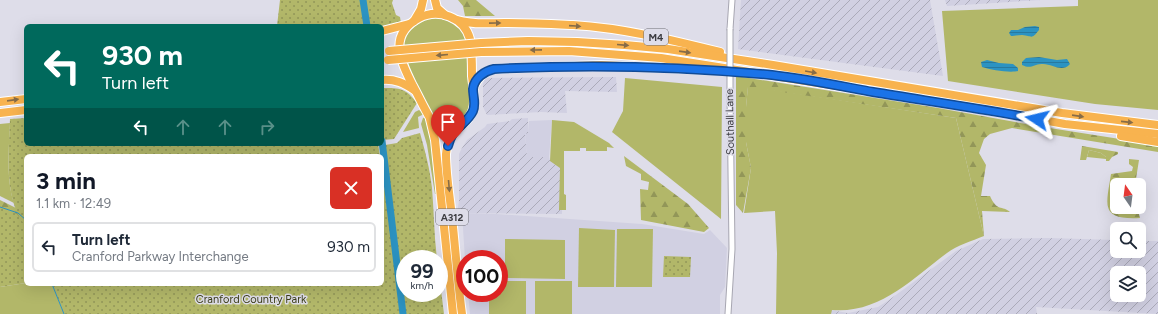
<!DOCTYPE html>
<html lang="en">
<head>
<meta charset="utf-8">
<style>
  :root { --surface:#fff; --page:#f6f6f7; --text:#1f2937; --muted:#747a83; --line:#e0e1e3; --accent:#111827 }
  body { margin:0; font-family:Figtree,sans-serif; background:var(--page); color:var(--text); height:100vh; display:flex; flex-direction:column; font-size:15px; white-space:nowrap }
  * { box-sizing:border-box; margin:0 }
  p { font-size:13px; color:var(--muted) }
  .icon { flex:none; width:22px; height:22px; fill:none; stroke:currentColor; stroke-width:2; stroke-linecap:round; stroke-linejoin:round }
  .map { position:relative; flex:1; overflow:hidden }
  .sheet { position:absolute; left:24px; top:154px; width:360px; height:132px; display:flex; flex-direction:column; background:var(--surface); border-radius:6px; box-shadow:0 4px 16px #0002 }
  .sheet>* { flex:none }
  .hud { position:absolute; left:24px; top:24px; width:360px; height:122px; border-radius:6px; box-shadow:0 4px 16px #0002; background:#00695c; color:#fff; overflow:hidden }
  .needle { width:26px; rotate:346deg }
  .controls { position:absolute; left:1110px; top:178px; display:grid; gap:8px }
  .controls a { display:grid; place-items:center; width:36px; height:36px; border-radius:6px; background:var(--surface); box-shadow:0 4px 16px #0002; font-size:20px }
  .speed { position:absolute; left:396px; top:250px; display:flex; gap:8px; font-size:20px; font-weight:700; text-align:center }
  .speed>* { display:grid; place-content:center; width:52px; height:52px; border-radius:50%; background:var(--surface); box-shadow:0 4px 16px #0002; line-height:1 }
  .speed small { font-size:10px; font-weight:400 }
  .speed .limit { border:6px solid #d22; background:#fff; color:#111 }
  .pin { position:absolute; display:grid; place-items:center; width:34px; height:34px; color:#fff; margin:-41px -17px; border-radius:50% 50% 50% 0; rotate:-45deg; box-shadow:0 0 4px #0007 }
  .pin .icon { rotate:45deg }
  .me { position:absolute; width:44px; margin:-22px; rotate:280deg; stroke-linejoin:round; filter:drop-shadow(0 0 3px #0008) }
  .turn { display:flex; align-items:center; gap:14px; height:84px; padding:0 12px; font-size:18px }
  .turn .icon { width:52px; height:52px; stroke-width:2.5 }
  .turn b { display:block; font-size:28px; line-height:34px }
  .lanes { display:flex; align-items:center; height:38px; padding:0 12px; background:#0003; justify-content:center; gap:20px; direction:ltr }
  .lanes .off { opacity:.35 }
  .round { display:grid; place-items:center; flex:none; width:42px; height:42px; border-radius:6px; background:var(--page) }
  .overview { display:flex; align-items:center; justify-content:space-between; height:68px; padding:0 12px }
  h1 { font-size:24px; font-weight:700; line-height:30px; color:var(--accent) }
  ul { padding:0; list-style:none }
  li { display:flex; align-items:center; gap:12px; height:50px; margin:0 8px 6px; padding:0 4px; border:2px solid var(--line); border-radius:6px }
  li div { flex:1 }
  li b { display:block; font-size:15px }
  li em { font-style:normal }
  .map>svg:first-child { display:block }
</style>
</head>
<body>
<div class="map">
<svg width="1158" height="314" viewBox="0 0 1158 314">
  <defs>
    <pattern id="industrial-furrows" width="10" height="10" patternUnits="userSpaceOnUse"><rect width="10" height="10" fill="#d1d0e2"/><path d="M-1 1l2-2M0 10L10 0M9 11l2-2" fill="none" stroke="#abaab9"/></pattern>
    <pattern id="forest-firs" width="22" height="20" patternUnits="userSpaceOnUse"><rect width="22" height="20" fill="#b2b769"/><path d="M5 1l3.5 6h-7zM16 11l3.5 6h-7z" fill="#929658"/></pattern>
    <pattern id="park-dots" width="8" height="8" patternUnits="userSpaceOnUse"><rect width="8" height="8" fill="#b2b769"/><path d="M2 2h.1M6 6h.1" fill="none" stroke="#929658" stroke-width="1.8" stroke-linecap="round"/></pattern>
    <pattern id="water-rules" width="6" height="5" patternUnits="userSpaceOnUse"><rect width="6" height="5" fill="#2c93c2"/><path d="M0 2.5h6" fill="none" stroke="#27799f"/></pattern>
  </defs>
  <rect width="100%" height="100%" fill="#dedde9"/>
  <g fill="#d1d0e2">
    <path d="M552,120L549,157L527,158L525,134L528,132L529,121Z"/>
    <path d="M462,213L496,214L642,224L704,234L710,230L727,248L725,287L720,295V314H470L468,293H499V259H465Z"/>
  </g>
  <g fill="url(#industrial-furrows)" fill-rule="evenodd">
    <path d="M741,0H930L943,76L738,49Z"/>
    <path d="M945,0H1041L947,6Z"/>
    <path d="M616,77L617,92L565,91L567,113L541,112L487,115L483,107V84L485,78Z"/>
    <path d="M528,118V133L525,134L527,157H549L550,161H563L562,214L457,213L459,201V154L462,148L467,140L485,127L487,124L510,121L512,119Z"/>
    <path d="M1048,238L1117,240V251H1139V241H1158V314L1036,307L1037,314H831V310L848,313L878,307L889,300L956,251L983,239ZM1117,273H1139V295H1117Z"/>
  </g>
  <g fill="#b2b769">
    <path d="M1078,0H1158V110L1095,104L948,81L942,11L1078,6Z"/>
    <path d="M435,17C450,20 461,26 467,41C468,57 474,97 469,111C464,124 446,127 436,118C428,112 424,100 419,90C413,79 404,67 403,54C401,33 417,20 435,17Z"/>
    <path d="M625,78L722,87L721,219L612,132L623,111Z"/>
    <path d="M748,86L956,118L984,236C972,241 957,245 947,253C913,278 880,314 832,310L831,314H776L777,253L775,211L744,213L751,168L746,142V107Z"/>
    <path d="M419,110L424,114L418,117L419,128L403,132L415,112Z"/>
    <path d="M426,117L431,140L436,194H435L427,145L421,124L423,118Z"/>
    <path d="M552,120L574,122L609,143L614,148L607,147V151H586V148H580V151H564V194L566,195V210H559L560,168L550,161Z"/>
    <path d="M10,123C9,147 6,179 14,203L0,196V124Z"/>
    <path d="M1089,150L1101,153L1106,157V159L1087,157Z"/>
    <path d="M579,228L615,230L614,287H578Z"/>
    <path d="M617,229H653L652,287H616Z"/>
    <path d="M505,239L565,240V279L505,278Z"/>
    <path d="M499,281H526V314H489V293H499Z"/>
    <rect x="535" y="281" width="37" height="33"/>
    <path d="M26,283L52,284L64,314H0V287Z"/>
  </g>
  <g fill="url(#forest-firs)">
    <path d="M458,0H476L495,16H465L463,6Z"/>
    <path d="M736,76L938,108L1037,126L1158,145V152L1012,128L990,134L984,139L979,153L986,165L981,196H990C997,212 1002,205 1010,212L982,211L984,236L956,118L748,87L746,107V142L751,168L743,213L736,205Z"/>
    <path d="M1082,146L1118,152V154L1112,157L1109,161H1106V157L1101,153L1089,150L1086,160H1080Z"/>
    <path d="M624,156L688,204L709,228L704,232L641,220L640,189L648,190L649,182L641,180V174L626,166Z"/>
    <path d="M1129,159L1139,160L1135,185H1117V207H1137L1140,218C1100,220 1106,206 1111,174L1132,171L1133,167L1129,164Z"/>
    <path d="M26,198V242L0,210V200L16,208L18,213Z"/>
  </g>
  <g fill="url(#park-dots)">
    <path d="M280,0H393L392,3L396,15L400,17L401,23L382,26H277Z"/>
    <path d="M382,88C401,88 405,88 417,103L394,139L382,140Z"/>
    <path d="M26,118V144H378L380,156H26V220C23,218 19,215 17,212C5,187 9,146 10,119Z"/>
    <path d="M420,133C425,151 430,169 432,188C434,212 434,235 437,259H405V293H439V274L444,314H406L385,145L397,143L402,138Z"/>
    <path d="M382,169L393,250L400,314H64L52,284H382Z"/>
    <path d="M0,208L17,214L26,227V283L0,287Z"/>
    <path d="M664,256L691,257L690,277H663Z"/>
  </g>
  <g fill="url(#water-rules)">
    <path d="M1035,26L1039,27V30C1031,40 1033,36 1022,35C1018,35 1014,36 1011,36L1009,33L1011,30H1018L1025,27Z"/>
    <path d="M1039,57L1057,60L1067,59L1070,64C1062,73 1053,64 1043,64C1034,63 1032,70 1022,65V62L1026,58Z"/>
    <path d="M987,60L999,63L1013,64L1018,68V71C1010,73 991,70 982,67L981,62Z"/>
  </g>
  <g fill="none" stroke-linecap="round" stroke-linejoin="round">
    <g stroke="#2c93c2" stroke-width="1">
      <path d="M0,207L18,213L26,220"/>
      <path d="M52,284L64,314"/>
    </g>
    <g stroke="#2c93c2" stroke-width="7">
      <path d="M363,0L367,26"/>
      <path d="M382,141L403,314"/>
    </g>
    <defs>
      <g id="minor">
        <path d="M730,29L732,0"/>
        <path d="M728,314L732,249L730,94"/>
      </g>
      <g id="highway">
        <path d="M435,0L437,8L445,15"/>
        <path d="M457,20C473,25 489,23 505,23C528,23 550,24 573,25C623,28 672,40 720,52"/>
        <path d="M414,21L421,9L423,0"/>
        <path d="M382,31L409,24"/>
        <path d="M481,43L528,41L577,42L625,45L668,49L773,65L1062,113L1158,125"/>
        <path d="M481,52L569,51L661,58L981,109L1065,124L1158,134"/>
        <path d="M382,80C395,79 404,83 414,90"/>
        <path d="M473,88C478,78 483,72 494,69L601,65L706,70"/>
        <path d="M0,102L26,99"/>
        <path d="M0,113L26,110"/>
        <path d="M430,119L435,140L453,314"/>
        <path d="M462,124C449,129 440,127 430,118C424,108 419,97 413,86C401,62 387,35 419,18C438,8 464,17 470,39C472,51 472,64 472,76C473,86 476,98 473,109C469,126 448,129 446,154C446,178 451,203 453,227C456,256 458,285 462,314"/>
        <path d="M1121,136L1158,142"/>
      </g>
    </defs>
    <use href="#minor" stroke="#a7a6b1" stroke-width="7"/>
    <use href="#highway" stroke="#fff" stroke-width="10"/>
    <use href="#minor" stroke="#fff" stroke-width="5"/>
    <use href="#highway" stroke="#f8b34f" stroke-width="8"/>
    <defs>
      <path id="minor-bridge" d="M730,94V29"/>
      <g id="highway-bridge">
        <path d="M389,51L481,43"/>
        <path d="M388,60L481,52"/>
      </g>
    </defs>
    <use href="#minor-bridge" stroke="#a7a6b1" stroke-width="7" stroke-linecap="butt"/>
    <use href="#highway-bridge" stroke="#fff" stroke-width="10" stroke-linecap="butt"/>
    <use href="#minor-bridge" stroke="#fff" stroke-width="5"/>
    <use href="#highway-bridge" stroke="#f8b34f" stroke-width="8"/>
  </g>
  <defs><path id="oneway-solid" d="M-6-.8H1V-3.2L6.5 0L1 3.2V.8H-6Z"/></defs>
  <g fill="#876c47">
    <use href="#oneway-solid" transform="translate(495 23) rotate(-1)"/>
    <use href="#oneway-solid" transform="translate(575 26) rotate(4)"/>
    <use href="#oneway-solid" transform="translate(623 45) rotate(5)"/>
    <use href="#oneway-solid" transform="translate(536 50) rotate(179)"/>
    <use href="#oneway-solid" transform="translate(685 52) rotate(8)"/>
    <use href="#oneway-solid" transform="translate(442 55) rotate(175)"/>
    <use href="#oneway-solid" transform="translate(811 72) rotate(10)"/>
    <use href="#oneway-solid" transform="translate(13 100) rotate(-8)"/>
    <use href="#oneway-solid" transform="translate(1078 116) rotate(8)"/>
    <use href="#oneway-solid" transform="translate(1127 122) rotate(6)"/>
    <use href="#oneway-solid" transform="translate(449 186) rotate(85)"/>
  </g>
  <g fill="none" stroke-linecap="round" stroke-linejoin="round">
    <defs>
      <path id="route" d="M448,146C449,142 451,137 453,134C459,126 469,120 473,111C476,104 473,96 473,89C474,78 485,71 494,69C588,64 678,66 772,75C806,79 840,86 873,92C928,101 983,109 1037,119"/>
    </defs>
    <use href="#route" stroke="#114b97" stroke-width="10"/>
    <use href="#route" stroke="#1a73e8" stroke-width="7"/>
  </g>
  <g text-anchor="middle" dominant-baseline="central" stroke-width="3" stroke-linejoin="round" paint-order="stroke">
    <g fill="#dedde9" stroke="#6d6c73" stroke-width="1">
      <rect x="644" y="29" width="24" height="16" rx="3"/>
      <rect x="436" y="209" width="32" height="16" rx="3"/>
    </g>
    <g font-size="10" font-weight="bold" fill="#3c3c41">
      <text x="656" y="37">M4</text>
      <text x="452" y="217">A312</text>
    </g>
    <g font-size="11" fill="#3c3c41" stroke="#dedde9">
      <text transform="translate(730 122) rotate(-91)">Southall Lane</text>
    </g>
    <g font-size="11" fill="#3c3e18" stroke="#dedde9">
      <text x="251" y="299">Cranford Country Park</text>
    </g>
  </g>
</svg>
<div class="controls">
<a><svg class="needle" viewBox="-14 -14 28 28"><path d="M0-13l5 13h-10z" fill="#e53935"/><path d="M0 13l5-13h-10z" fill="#747a83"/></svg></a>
<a><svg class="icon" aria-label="search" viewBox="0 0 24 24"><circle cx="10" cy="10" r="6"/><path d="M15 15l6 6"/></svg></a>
<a><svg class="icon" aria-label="layers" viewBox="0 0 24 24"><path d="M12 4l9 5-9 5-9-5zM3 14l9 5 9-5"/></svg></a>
</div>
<div class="speed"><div>99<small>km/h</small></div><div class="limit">100</div></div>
<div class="pin" style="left:448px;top:146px;background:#d93025"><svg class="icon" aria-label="arrive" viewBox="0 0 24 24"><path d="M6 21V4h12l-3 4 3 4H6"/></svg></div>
<svg class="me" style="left:1037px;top:119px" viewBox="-20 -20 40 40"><path d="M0-17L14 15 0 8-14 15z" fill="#1a73e8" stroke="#fff" stroke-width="4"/></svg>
<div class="hud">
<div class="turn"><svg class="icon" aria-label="left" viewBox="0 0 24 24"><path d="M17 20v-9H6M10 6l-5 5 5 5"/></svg><div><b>930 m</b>Turn left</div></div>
<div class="lanes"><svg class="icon" aria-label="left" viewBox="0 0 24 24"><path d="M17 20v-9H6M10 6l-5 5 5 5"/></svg><svg class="icon off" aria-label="ahead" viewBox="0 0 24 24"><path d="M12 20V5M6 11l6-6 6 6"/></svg><svg class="icon off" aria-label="ahead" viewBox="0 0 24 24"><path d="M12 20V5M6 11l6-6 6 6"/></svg><svg class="icon off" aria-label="right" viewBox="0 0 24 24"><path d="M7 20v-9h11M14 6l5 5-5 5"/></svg></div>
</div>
<section class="sheet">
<div class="overview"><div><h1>3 min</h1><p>1.1 km · 12:49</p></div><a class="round" style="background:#d93025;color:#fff"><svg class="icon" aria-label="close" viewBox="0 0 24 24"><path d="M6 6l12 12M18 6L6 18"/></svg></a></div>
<ul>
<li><svg class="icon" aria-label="left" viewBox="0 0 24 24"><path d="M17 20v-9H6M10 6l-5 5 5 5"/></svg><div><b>Turn left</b><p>Cranford Parkway Interchange</p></div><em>930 m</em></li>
</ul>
</section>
</div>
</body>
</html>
